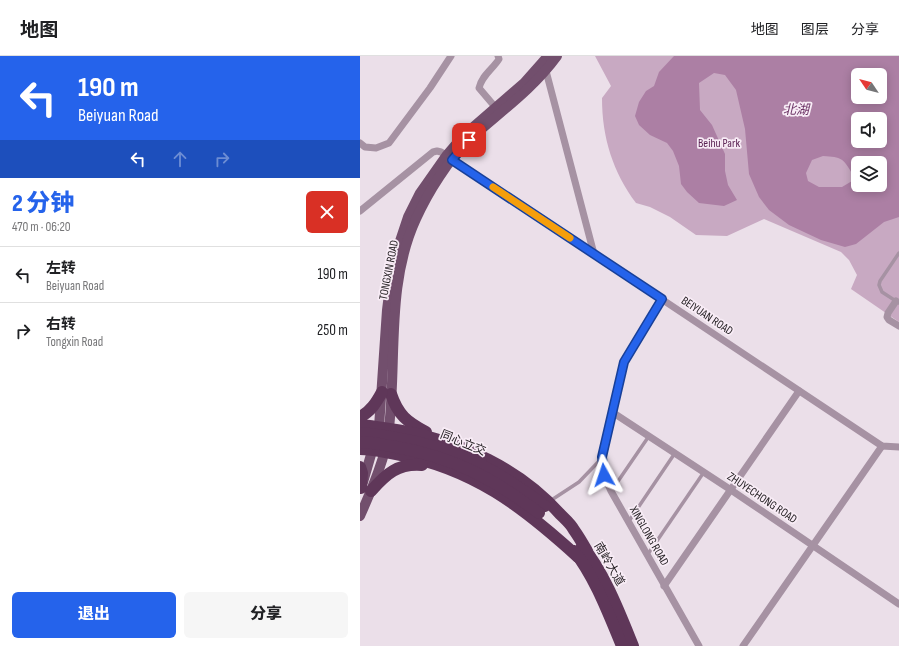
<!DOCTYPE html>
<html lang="zh">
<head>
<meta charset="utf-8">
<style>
  :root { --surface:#fff; --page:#f6f6f6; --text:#202124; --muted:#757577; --line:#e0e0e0; --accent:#2563eb }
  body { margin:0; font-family:"Sofia Sans Condensed","Noto Sans SC",sans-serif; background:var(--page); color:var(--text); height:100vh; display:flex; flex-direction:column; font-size:15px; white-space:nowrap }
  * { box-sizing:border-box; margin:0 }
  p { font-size:13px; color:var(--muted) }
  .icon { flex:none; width:22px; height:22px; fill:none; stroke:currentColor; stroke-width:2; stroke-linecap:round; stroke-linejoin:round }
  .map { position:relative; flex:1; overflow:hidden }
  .side { display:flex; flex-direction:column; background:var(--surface); width:360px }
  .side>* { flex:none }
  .banner { background:#2563eb; color:#fff; overflow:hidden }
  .needle { width:26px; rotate:305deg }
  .buttons { position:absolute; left:491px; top:12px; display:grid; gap:8px }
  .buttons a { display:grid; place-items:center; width:36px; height:36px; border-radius:6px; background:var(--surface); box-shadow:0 2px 10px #0003; font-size:20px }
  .pin { position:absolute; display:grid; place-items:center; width:34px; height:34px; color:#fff; margin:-17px; border-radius:8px; box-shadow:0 2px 6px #0006 }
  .me { position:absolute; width:44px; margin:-22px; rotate:355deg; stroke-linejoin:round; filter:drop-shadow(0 0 3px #0008) }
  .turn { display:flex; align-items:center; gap:14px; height:84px; padding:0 12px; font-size:18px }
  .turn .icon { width:52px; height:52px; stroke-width:2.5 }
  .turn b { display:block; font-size:28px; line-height:34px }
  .lanes { display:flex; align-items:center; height:38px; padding:0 12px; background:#0003; justify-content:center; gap:20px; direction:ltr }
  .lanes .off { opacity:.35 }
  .round { display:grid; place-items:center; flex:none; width:42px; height:42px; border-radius:6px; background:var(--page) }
  .head { display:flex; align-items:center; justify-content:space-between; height:68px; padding:0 12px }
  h1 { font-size:24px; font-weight:800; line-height:30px; color:var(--accent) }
  .action { display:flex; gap:8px; margin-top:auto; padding:8px 12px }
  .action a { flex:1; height:46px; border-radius:6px; background:var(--accent); color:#fff; font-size:16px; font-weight:800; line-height:46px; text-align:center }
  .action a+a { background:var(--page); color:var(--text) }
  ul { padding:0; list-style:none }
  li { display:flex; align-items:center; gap:12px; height:56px; padding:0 12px; border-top:1px solid var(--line) }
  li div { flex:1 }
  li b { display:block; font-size:15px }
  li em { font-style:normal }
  header { display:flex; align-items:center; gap:24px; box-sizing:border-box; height:56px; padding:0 20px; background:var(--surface); border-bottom:1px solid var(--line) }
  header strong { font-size:19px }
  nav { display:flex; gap:22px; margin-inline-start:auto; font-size:14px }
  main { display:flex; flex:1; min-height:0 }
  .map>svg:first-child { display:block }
</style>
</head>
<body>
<header>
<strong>地图</strong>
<nav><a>地图</a><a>图层</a><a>分享</a></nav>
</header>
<main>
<section class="side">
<div class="banner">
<div class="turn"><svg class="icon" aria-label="left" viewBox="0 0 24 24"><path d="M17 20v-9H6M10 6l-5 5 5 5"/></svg><div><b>190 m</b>Beiyuan Road</div></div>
<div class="lanes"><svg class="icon" aria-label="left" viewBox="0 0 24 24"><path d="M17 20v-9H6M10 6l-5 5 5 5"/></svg><svg class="icon off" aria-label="ahead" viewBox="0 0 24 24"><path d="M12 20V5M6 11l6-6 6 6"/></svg><svg class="icon off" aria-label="right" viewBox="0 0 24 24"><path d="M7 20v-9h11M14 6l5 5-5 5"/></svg></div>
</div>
<div class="head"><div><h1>2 分钟</h1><p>470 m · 06:20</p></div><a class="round" style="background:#d93025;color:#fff"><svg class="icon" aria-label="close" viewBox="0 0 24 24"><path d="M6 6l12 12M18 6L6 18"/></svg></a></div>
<ul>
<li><svg class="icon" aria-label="left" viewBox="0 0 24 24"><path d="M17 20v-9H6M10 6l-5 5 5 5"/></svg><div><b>左转</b><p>Beiyuan Road</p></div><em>190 m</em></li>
<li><svg class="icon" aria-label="right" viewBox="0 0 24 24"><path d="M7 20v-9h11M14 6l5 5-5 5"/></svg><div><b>右转</b><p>Tongxin Road</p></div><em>250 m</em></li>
</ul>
<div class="action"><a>退出</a><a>分享</a></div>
</section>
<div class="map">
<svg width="539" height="590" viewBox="0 0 539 590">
  <rect width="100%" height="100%" fill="#ebdfe9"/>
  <path fill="#c8a9c2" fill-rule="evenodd" d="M235,0H539V266L491,233L497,219L489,204L481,196L404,163L367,180L336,179L310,161L290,151L276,147C253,116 242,82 242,42L251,30ZM498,19H520V41H498ZM498,63H520V85H498ZM498,107H520V129H498Z"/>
  <path fill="#ac7fa4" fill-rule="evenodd" d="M314,0H539V161L524,166L496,188L485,191L461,184L429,169L409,154L399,141L389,118L385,73L376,34L365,19L354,17L339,27L340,54L352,69L365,98V115L368,129L377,144L364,150L339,147L327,136L321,128L319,110L313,95L307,87L290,79L279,69L275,60L279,46L286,35L294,30L299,16ZM498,19H520V41H498ZM498,63H520V85H498ZM463,100C482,101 483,102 493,119L492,125L482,131H459L448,125L446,117L452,104ZM498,107H520V129H498Z"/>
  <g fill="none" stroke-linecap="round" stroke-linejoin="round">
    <g stroke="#a692a3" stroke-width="3.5">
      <path d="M539,197L520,225L519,229L522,236L539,247"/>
      <path d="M252,434L289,380"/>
      <path d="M190,445L219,426L242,402"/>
      <path d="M269,465L315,397"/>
      <path d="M288,498L344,416"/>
    </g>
    <g stroke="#a692a3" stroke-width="7">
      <path d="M186,15L234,198"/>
      <path d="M136,52L119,32C122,19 133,13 139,3L138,0"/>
      <path d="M0,87L5,91L16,92L29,87L70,32L91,0"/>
      <path d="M0,155L73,96L77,95L81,96L522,390L539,391"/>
      <path d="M302,243L264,307L242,401C243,414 245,424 251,435L339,590"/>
      <path d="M536,245L528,257L527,261L529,264L539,270"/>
      <path d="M252,356L371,434L539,548"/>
      <path d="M304,530L439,335"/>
      <path d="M383,590L522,390"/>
    </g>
    <g stroke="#724f6d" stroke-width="10">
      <path d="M3,426L19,371L27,254L31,222L38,191L48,161L60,137L86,100L104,79L164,27L188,0"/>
      <path d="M0,460C11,435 27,399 29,372C37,302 26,228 56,163C68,136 89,103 110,83C140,56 173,33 197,0"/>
    </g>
    <g stroke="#5f3759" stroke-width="12">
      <path d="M31,338C38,359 47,366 66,376"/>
      <path d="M0,361C11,355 16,347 22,336"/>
      <path d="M0,369C14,370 28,373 42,375C102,386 160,413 200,458C205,463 211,468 214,474C219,481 223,488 227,495"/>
      <path d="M0,393C12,393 24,396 36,398C113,412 162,450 218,501"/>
      <path d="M0,411L2,417L1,432"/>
      <path d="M11,435C26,418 38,407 62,409"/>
      <path d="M222,490C244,516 260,558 273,590"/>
      <path d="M214,495C235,521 249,559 262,590"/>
    </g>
    <g stroke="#5f3759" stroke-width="12">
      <path d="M0,377C12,378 25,380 36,382C96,392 137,414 185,450"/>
      <path d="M0,386C12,386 25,389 36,391C93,401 134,423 179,457"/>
    </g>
  </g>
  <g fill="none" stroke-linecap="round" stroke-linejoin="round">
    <defs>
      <path id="route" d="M109,84L92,104L302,243L264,306L242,401L244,419"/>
    </defs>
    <use href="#route" stroke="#184099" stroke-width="10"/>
    <use href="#route" stroke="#2563eb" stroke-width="7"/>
    <path stroke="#f59e0b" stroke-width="7" d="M133,131L210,182"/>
  </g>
  <g text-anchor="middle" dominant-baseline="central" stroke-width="3.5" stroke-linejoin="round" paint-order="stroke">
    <g font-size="12" fill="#5b2354" stroke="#f8ecf6">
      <text x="359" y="87">Beihu Park</text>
    </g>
    <g font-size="12" fill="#201c1f" stroke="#f8ecf6">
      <text transform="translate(29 214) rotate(-79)">TONGXIN ROAD</text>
      <text transform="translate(347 260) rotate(34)">BEIYUAN ROAD</text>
      <text transform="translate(103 387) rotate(22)">同心立交</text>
      <text transform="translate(402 442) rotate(34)">ZHUYECHONG ROAD</text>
      <text transform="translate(289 480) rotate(60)">XINGLONG ROAD</text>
      <text transform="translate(249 508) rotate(60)">南岭大道</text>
    </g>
    <g font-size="13" font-style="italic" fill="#6c3365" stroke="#f8ecf6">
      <text x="436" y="54">北湖</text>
    </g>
  </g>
</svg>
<div class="buttons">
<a><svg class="needle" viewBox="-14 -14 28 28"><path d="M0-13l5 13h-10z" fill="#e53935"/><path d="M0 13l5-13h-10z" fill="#757577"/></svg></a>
<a><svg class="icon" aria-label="sound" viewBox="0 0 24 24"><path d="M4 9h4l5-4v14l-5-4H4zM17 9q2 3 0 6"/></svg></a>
<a><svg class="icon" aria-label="layers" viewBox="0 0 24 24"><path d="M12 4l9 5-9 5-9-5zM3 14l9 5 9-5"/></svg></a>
</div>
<div class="pin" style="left:109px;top:84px;background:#d93025"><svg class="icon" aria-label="arrive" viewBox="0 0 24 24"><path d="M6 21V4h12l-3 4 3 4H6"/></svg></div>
<svg class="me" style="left:244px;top:419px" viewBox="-20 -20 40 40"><path d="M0-17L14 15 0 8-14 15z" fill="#2563eb" stroke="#fff" stroke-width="4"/></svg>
</div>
</main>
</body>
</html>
